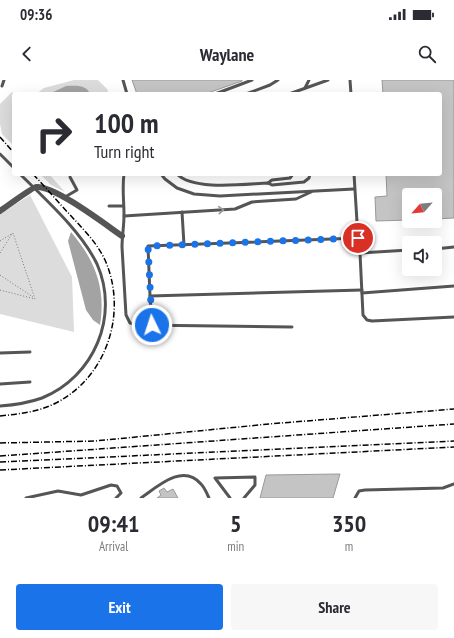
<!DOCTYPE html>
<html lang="en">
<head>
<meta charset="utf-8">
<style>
  :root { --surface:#fff; --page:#f7f7f7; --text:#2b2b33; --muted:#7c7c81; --accent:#1a73e8 }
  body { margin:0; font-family:"PT Sans Narrow",sans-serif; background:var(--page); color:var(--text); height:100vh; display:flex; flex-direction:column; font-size:15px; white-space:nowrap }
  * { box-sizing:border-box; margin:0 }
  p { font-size:13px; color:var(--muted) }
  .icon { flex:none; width:22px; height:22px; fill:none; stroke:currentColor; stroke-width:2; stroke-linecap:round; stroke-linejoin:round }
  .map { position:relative; height:418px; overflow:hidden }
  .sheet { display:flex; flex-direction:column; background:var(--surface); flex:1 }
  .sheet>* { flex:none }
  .top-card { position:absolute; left:12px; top:12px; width:430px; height:84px; border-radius:4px; box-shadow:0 4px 16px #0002; background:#fff; color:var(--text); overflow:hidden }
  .needle { width:26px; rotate:243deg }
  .buttons { position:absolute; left:402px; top:108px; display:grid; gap:8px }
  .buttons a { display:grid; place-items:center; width:40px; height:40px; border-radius:4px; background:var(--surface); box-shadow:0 4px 16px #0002; font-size:20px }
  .pin { position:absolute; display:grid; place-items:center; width:34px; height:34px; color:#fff; margin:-17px; border:2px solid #fff; border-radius:50%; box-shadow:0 1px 4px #0007 }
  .me { position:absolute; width:44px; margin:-22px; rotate:356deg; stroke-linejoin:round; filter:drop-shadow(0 0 3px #0008) }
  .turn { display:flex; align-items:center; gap:14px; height:84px; padding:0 16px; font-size:18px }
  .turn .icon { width:52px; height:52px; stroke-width:2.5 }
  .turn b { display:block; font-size:28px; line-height:34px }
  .eta { display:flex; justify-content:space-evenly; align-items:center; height:68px; text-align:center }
  .eta b { font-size:24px; font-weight:800; line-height:28px }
  .primary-button { display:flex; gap:8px; margin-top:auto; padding:8px 16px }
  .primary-button a { flex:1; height:46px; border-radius:4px; background:var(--accent); color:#fff; font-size:16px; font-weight:800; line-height:46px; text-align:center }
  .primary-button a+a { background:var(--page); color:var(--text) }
  .status { display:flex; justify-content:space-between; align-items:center; height:28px; padding:0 20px; background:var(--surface); direction:ltr }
  .status svg { height:11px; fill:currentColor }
  header { display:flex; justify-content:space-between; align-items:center; height:52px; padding:0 16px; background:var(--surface); font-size:18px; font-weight:800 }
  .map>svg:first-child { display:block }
</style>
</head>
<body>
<div class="status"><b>09:36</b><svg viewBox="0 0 49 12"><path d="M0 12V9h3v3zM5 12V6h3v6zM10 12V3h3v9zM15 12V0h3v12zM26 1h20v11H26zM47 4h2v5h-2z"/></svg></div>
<header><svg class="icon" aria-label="back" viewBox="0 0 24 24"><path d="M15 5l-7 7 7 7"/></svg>Waylane<svg class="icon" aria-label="search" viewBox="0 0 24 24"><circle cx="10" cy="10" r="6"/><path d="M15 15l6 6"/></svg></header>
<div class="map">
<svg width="454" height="418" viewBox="0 0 454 418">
  <rect width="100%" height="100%" fill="#fff"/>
  <g fill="#dcdcdc">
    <path d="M74,0H98L108,10L107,14H36L44,8Z"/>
    <path d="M12,12L14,14V66L2,54L0,44V24Z"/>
    <path d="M40,94H49L65,112L51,105Z"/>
    <path d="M30,115L72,197L74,252L0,234V134Z"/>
  </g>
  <g fill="#a3a3a3">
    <path d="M66,6C75,6 86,4 90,14H49Z"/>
    <path d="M71,152C95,180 106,208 100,245L93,240L86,230L68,161Z"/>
  </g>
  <g fill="#c4c4c4" stroke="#999">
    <path d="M132,0H242V1L205,14H137Z"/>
    <path d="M382,0H454V138L435,139V115H409V140L376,141L375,117L387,116L386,94H440V14H383Z"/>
    <path d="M340,394L333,418H260L266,395Z"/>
    <path d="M164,408L167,412L173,409L178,418H157L161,415L159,411Z"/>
  </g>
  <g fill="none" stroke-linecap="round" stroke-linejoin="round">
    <g stroke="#777" stroke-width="1" stroke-dasharray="1 2" stroke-linecap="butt">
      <path d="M0,161L13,153L35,219L0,210"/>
      <path d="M0,173L12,154"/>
      <path d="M0,195L33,217"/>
    </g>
    <g stroke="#555" stroke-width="3">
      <path d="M123,0L127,14"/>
      <path d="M350,0L351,14"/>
      <path d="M2,6L4,0"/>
      <path d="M305,8L309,0"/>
      <path d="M215,14L252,0"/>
      <path d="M246,14L270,5L278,0"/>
      <path d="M289,14L328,0"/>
      <path d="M0,74L14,88"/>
      <path d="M124,94C122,108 124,121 124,135C124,146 122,157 122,167L126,235L130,243L138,245L292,247"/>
      <path d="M161,94L165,99L177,108L194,114L220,116L354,109"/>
      <path d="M177,94C193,111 245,104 268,103L272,105L304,102L309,98L310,94"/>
      <path d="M354,94L358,158L360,173L363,235L367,240L372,241L454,237"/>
      <path d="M268,103L272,100L290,98L293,94"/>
      <path d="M65,117L77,110L70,97"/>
      <path d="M109,126H123"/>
      <path d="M182,132L184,165"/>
      <path d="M124,136L235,129L252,122L296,119L311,112"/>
      <path d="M358,158L148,166L150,216L362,210"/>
      <path d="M435,169L454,167"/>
      <path d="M360,173L409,170"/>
      <path d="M362,213L454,206"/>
      <path d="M150,216L152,245"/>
      <path d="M0,273L30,272"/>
      <path d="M0,304L30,302"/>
      <path d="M0,326C14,325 28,323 42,318C94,297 120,236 97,184C81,151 46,120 20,94"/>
      <path d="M26,418L58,411L81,415L111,405L117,406L121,413L116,418"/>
      <path d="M141,418C158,406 183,383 201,404C205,408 207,414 209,418"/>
      <path d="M230,418L215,398L255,397V405L244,418"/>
      <path d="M355,418L359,411L365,410L443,408L454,404"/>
    </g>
    <path stroke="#555" stroke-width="6" d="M0,131C6,127 33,107 36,107C54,105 106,145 122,156"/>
    <g stroke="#000" stroke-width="1.5" stroke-dasharray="6 2 1 2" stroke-linecap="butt">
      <path d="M0,57L14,73"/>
      <path d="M0,336C19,334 38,332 56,323C107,297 128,232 105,180C97,163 84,150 72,137C59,123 46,108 33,94"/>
      <path d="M0,363L95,361L269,344L454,329"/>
      <path d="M0,376L454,344"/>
      <path d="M0,382L454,361"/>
      <path d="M0,390L454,367"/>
    </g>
  </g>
  <defs><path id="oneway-chevron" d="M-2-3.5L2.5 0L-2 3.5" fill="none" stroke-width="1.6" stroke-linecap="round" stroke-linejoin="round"/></defs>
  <use stroke="#999" href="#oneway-chevron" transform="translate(221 130) rotate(-4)"/>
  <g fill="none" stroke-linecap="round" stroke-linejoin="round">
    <path stroke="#1a73e8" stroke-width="7" stroke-dasharray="0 12.6" d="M152,245L148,166L358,158"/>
  </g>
</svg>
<div class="buttons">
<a><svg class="needle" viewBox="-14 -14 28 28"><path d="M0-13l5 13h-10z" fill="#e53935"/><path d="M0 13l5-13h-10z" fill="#7c7c81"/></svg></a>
<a><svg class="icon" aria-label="sound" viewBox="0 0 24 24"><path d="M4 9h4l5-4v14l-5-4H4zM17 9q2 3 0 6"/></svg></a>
</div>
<div class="pin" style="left:358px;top:158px;background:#d93025"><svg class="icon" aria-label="arrive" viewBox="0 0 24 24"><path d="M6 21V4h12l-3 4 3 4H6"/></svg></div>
<svg class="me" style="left:152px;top:245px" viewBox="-20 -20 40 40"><circle r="17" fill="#1a73e8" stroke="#fff" stroke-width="3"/><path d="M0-11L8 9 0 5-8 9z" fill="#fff"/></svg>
<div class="top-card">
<div class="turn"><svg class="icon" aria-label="right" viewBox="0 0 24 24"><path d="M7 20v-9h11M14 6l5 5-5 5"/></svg><div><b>100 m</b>Turn right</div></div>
</div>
</div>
<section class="sheet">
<div class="eta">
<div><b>09:41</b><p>Arrival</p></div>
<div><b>5</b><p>min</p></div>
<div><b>350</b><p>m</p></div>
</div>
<div class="primary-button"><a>Exit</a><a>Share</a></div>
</section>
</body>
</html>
